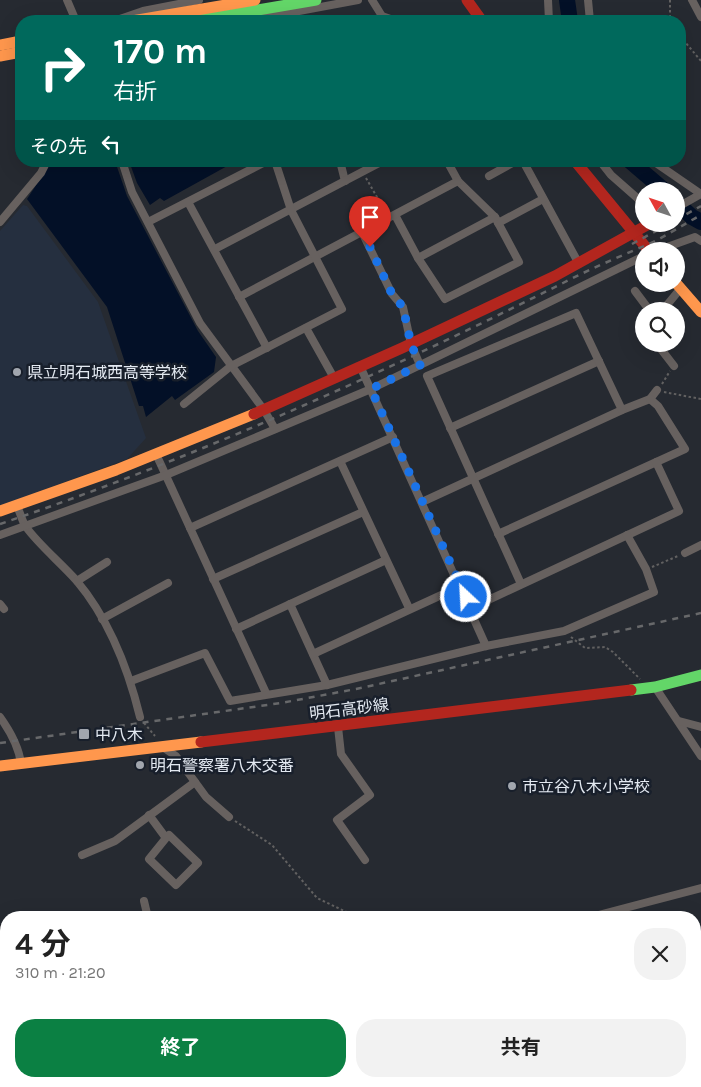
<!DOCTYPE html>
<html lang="ja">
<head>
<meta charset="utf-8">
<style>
  :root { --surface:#fff; --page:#f2f2f2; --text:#222; --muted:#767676; --accent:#0b8043 }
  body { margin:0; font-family:Karla,"Noto Sans JP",sans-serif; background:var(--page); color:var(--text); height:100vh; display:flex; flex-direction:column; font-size:19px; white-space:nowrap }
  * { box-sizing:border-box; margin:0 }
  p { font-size:16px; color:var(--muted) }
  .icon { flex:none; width:28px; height:28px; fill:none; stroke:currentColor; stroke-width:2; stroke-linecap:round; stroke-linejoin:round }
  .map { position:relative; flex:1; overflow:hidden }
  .side { position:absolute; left:0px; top:911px; width:701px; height:176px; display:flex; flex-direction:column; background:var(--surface); border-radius:20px 20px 0 0; box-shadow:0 5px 20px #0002 }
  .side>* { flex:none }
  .banner { position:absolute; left:15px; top:15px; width:671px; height:152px; border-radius:20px; box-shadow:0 5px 20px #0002; background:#00695c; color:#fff; overflow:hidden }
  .needle { width:32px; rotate:310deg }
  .tools { position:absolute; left:635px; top:182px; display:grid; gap:10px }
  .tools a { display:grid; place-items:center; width:50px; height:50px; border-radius:50%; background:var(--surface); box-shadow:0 5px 20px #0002; font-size:25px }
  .pin { position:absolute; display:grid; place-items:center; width:42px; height:42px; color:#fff; margin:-51px -21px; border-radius:50% 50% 50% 0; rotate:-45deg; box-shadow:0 0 5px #0007 }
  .pin .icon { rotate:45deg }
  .me { position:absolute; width:55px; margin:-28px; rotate:335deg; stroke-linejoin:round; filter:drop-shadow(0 0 4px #0008) }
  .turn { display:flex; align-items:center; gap:18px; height:105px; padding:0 15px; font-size:22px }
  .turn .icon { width:65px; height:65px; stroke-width:2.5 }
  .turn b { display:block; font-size:35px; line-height:42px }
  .then { display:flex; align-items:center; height:48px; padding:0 15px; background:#0003; gap:10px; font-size:19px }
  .round { display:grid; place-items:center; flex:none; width:52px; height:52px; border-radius:20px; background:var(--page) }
  .head { display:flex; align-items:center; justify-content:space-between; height:85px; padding:0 15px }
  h1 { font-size:30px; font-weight:700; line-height:38px }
  .button { display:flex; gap:10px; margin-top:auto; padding:10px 15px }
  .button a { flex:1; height:58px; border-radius:20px; background:var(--accent); color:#fff; font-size:20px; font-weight:700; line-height:58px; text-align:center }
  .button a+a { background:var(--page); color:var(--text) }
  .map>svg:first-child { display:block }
</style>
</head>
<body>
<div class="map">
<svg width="701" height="1087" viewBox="0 0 701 1087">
  <rect width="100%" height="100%" fill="#262a31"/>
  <path fill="#252f3f" d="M23,205L27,206L98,302L146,438L127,459L0,506V231Z"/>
  <path fill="#313a20" d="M198,1081H374L377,1087H210Z"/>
  <g fill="#031027">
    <path d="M52,161H115L127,196L198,331L216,357L214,372L175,400L172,396L146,417L143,406H139L107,307L27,199Z"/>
    <path d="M129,161H240L229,165L164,201L160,198L150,205L137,183Z"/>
    <path d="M644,1081L701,1084V1087H631Z"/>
  </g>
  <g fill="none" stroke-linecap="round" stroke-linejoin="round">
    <g stroke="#031027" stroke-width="16">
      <path d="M567,0L570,21"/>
      <path d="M630,161L665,191"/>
      <path d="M676,202L692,217L701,222"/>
    </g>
    <g stroke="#626161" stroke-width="2" stroke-dasharray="2.5 2.5" stroke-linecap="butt">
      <path d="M670,0V21"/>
      <path d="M680,36L701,61"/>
      <path d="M366,178L385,211"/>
      <path d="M662,384L670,371"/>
      <path d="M664,392L701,399"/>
      <path d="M652,567L678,556"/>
      <path d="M571,637L585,648L605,647L613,652L640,679"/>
      <path d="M144,723L155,736"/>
      <path d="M235,821L272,845L317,898L359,918"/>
      <path d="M695,1001L701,1000"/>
      <path d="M376,1081L379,1087"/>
      <path d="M557,1087L562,1081"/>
    </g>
    <g stroke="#67615f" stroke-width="8">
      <path d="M67,0L76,21"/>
      <path d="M372,0L382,16L396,21"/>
      <path d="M548,0L549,21"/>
      <path d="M588,0L590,21"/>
      <path d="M692,0L701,17"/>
      <path d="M114,21L143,11L199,0"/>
      <path d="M245,21L358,0"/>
      <path d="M122,161L132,192L200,323L264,410L275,429"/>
      <path d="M340,161L345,181"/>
      <path d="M523,161L579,264"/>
      <path d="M600,161L611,175L644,204"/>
      <path d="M653,161L701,194"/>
      <path d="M489,176L516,161"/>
      <path d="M188,202L267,348"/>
      <path d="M676,208L701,194"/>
      <path d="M395,215L418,258L445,299L519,262L495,217L458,181L447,161"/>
      <path d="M0,222L41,173L47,161"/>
      <path d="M148,222L267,161"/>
      <path d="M498,223L543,199"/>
      <path d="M362,232L392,294L403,307L411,344L420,365"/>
      <path d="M215,249L383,161"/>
      <path d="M656,251L695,237L701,241"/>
      <path d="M418,258L495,217"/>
      <path d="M635,291L650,311"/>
      <path d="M239,297L458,181"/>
      <path d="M662,311L681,288"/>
      <path d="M306,328L334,378"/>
      <path d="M657,344L674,366"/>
      <path d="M360,366L486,646"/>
      <path d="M184,404L231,366L342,309L291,210L275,161"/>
      <path d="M450,428L599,361"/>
      <path d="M156,454L266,693"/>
      <path d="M340,461L409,608"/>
      <path d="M422,502L622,410L650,399L657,390"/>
      <path d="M17,506C20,512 22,521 26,527C40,546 60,562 76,580C109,619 128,668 140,717"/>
      <path d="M190,528L393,437"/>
      <path d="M498,534L685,449L658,406L650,399"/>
      <path d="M0,535L166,475L371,389L644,256"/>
      <path d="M685,553L701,545"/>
      <path d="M213,579L363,512"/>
      <path d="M77,581L107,562"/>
      <path d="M521,584L427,376L576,313L622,410"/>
      <path d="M0,604L4,609"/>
      <path d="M290,604L327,685"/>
      <path d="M471,608L679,511L656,462"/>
      <path d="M102,619L168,583"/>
      <path d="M236,629L386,560"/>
      <path d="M313,654L461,586"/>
      <path d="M131,681L205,653L230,701L327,685L486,646L564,631L654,592L646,569L627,535"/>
      <path d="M655,687L701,756"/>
      <path d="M0,717C10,731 19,746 21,764"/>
      <path d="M679,721L701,727"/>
      <path d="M338,727L341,754L370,795L337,820L365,860"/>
      <path d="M164,748L176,756L206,797L229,817"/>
      <path d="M149,815L166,838L169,835L198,863L176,885L149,859L166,838"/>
      <path d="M82,855L115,841L195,782"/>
      <path d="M144,901L148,918"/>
      <path d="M587,918L701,888"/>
      <path d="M0,1018L6,1017"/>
    </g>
    <g stroke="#63d668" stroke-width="11">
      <path d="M194,21L316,0"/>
      <path d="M631,690L655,687L701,675"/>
    </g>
    <g stroke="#ff974d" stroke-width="11">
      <path d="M132,21L255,0"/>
      <path d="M0,45L21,41"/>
      <path d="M0,56L21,52"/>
      <path d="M676,283L701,312"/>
      <path d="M0,511L116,470L254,414"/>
      <path d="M0,766L201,742"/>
    </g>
    <g stroke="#b3261e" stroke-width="11">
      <path d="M467,0L482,21"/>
      <path d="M575,161L649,251"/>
      <path d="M254,414L402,348L555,276L649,224"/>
      <path d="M201,742L631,690"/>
    </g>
    <g stroke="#67686a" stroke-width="2.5" stroke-dasharray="6 6" stroke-linecap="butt">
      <path d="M676,220L701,206"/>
      <path d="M632,244L669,224"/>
      <path d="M0,524C194,458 380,375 563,283C592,268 621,256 651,243C668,235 684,224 701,215"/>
      <path d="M0,743L281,703L356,689L701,613"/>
    </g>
  </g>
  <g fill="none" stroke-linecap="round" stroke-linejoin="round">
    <path stroke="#1a73e8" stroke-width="9" stroke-dasharray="0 16.2" d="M370,247L392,294L403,307L411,344L420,365L371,389L466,597"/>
  </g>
  <g fill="#a1a6ae" stroke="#181f2b" stroke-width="2">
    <circle cx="17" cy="372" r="5"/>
    <rect x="78" y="728" width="12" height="12" rx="2.5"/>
    <circle cx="140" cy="765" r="5"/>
    <circle cx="512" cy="786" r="5"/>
  </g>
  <g text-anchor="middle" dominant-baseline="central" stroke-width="5" stroke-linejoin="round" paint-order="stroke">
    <g font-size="16" fill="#e3e9f1" stroke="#181f2b" text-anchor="start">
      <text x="27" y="372">県立明石城西高等学校</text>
      <text x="95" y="734">中八木</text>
      <text x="150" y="765">明石警察署八木交番</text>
      <text x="522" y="786">市立谷八木小学校</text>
    </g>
    <g font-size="16" fill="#e3e9f1" stroke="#181f2b">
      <text transform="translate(349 709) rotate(-7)">明石高砂線</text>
    </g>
  </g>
</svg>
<div class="tools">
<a><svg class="needle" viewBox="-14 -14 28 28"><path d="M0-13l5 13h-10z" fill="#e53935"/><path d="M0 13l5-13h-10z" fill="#767676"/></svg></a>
<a><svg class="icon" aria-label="sound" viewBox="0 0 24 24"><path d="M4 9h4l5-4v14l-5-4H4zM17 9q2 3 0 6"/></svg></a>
<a><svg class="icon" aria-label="search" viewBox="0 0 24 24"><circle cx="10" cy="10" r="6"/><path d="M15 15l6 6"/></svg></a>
</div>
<div class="pin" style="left:370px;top:247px;background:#d93025"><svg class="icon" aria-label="arrive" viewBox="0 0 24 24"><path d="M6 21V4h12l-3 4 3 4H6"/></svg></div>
<svg class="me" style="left:466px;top:597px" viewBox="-20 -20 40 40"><circle r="17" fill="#1a73e8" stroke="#fff" stroke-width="3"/><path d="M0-11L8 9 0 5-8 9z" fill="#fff"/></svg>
<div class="banner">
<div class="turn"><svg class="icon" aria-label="right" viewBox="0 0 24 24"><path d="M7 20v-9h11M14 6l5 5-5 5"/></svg><div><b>170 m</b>右折</div></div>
<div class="then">その先<svg class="icon" aria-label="left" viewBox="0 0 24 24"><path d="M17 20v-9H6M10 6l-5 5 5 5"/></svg></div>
</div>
<section class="side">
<div class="head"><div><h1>4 分</h1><p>310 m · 21:20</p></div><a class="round"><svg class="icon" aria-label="close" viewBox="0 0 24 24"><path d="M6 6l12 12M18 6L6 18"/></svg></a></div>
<div class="button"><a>終了</a><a>共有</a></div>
</section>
</div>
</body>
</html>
